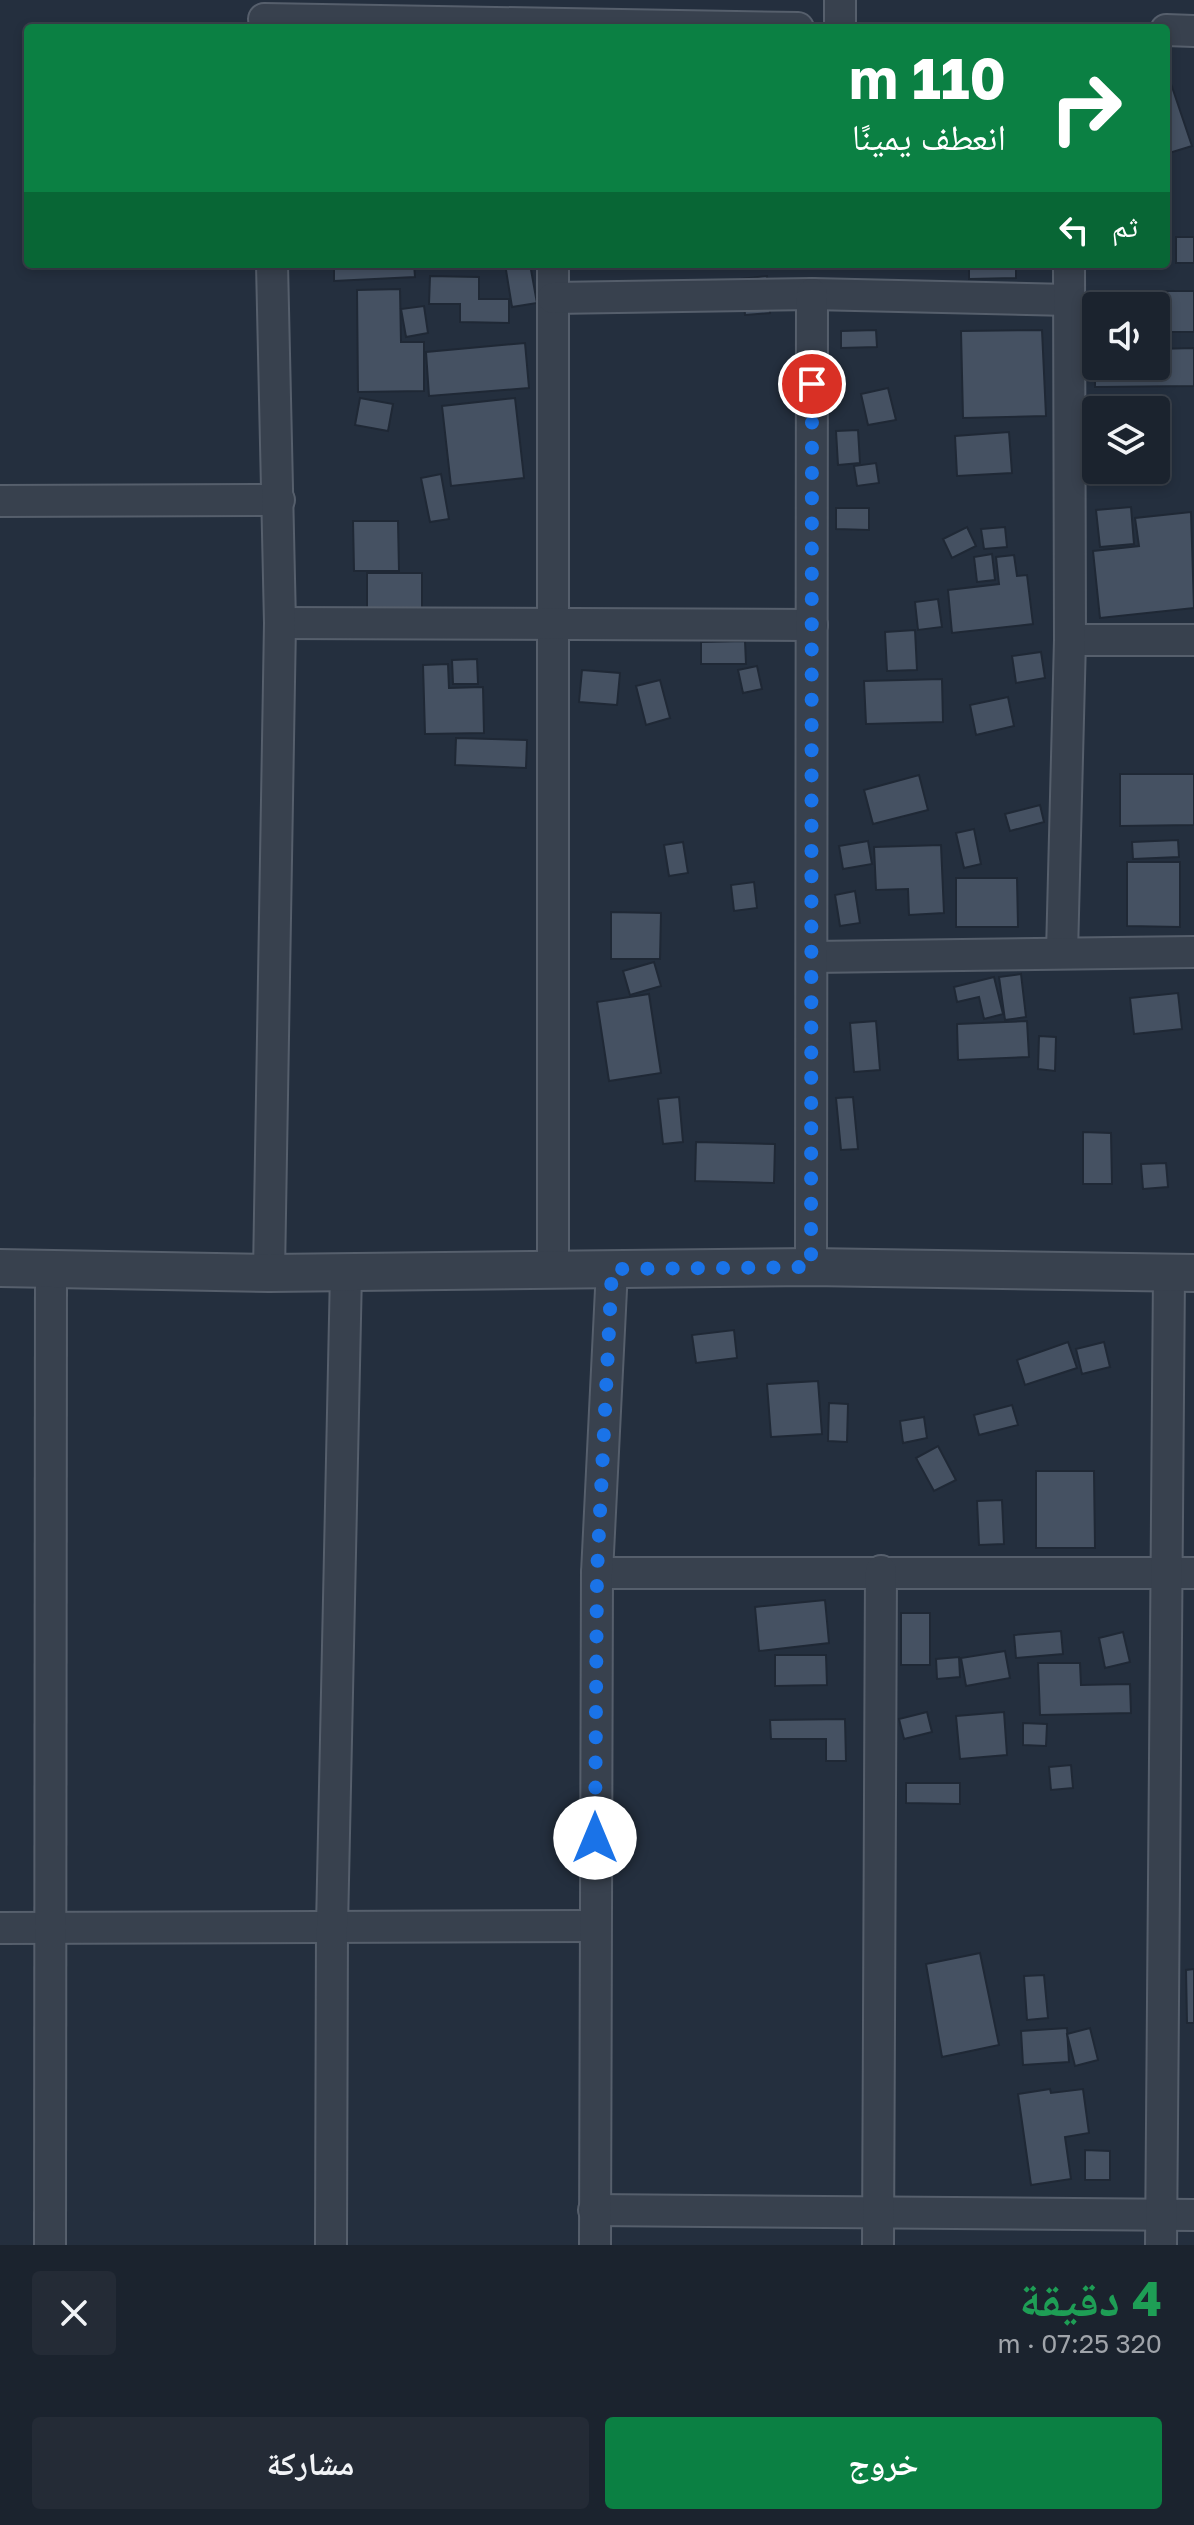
<!DOCTYPE html>
<html lang="ar">
<head>
<meta charset="utf-8">
<style>
  :root { --surface:#1b232e; --page:#242b36; --text:#f1f3f6; --muted:#a0a4aa; --line:#39404a; --accent:#0b8043 }
  body { margin:0; font-family:"Golos Text","Noto Naskh Arabic",sans-serif; background:var(--page); color:var(--text); direction:rtl; height:100vh; display:flex; flex-direction:column; font-size:30px; white-space:nowrap }
  * { box-sizing:border-box; margin:0 }
  p { font-size:26px; color:var(--muted) }
  .icon { flex:none; width:44px; height:44px; fill:none; stroke:currentColor; stroke-width:2; stroke-linecap:round; stroke-linejoin:round }
  .map { position:relative; height:2245px; overflow:hidden; direction:ltr }
  .details { display:flex; flex-direction:column; background:var(--surface); flex:1 }
  .details>* { flex:none }
  .top-card { position:absolute; left:24px; top:24px; width:1146px; height:244px; border-radius:8px; box-shadow:0 4px 12px #0003,0 0 0 2px var(--line); direction:rtl; background:#0b8043; color:#fff; overflow:hidden }
  .controls { position:absolute; left:1082px; top:292px; display:grid; gap:16px }
  .controls a { display:grid; place-items:center; width:88px; height:88px; border-radius:8px; background:var(--surface); box-shadow:0 4px 12px #0003,0 0 0 2px var(--line); font-size:40px }
  .pin { position:absolute; display:grid; place-items:center; width:68px; height:68px; color:#fff; margin:-34px; border:4px solid #fff; border-radius:50%; box-shadow:0 2px 8px #0007 }
  .me { position:absolute; width:88px; margin:-44px; rotate:0deg; stroke-linejoin:round; filter:drop-shadow(0 0 6px #0008) }
  .turn { display:flex; align-items:center; gap:28px; height:168px; padding:0 32px; font-size:36px }
  .turn .icon { width:104px; height:104px; stroke-width:2.5 }
  .turn b { display:block; font-size:56px; line-height:68px }
  .then { display:flex; align-items:center; height:76px; padding:0 32px; background:#0003; gap:16px; font-size:30px }
  .round { display:grid; place-items:center; flex:none; width:84px; height:84px; border-radius:8px; background:var(--page) }
  .overview { display:flex; align-items:center; justify-content:space-between; height:136px; padding:0 32px }
  h1 { font-size:48px; font-weight:700; line-height:60px; color:#1e9e55 }
  .button { display:flex; gap:16px; margin-top:auto; padding:16px 32px }
  .button a { flex:1; height:92px; border-radius:8px; background:var(--accent); color:#fff; font-size:32px; font-weight:700; line-height:92px; text-align:center }
  .button a+a { background:var(--page); color:var(--text) }
  .map>svg:first-child { display:block }
</style>
</head>
<body>
<div class="map">
<svg width="1194" height="2245" viewBox="0 0 1194 2245">
  <rect width="100%" height="100%" fill="#242f3e"/>
  <g fill="#455162" stroke="#1f2835" stroke-width="2">
    <path d="M1169,78L1192,146L1166,154V79Z"/>
    <rect x="1176" y="237" width="18" height="26"/>
    <path d="M334,264H414L415,277L334,281Z"/>
    <path d="M505,264H530L537,303L512,307Z"/>
    <path d="M969,264H1042H1016V278L969,279Z"/>
    <path d="M430,276L479,277V299H509V323L460,322V304H429Z"/>
    <path d="M767,276L770,313L745,315L742,279Z"/>
    <path d="M400,289L401,342H424V391L358,392L357,290Z"/>
    <path d="M1099,291H1194V332H1156V306H1099Z"/>
    <path d="M424,306L428,333L406,337L401,309Z"/>
    <path d="M876,330L877,347L841,348V331Z"/>
    <path d="M1042,330L1046,416L963,418L961,331Z"/>
    <path d="M525,343L529,388L429,396L426,352Z"/>
    <path d="M1194,348V386L1095,387V350L1096,366H1156V349Z"/>
    <path d="M888,388L896,420L868,425L861,394Z"/>
    <path d="M360,398L393,404L388,431L355,425Z"/>
    <path d="M515,398L524,478L451,486L442,406Z"/>
    <path d="M858,430L860,463L838,465L836,431Z"/>
    <path d="M1009,432L1012,473L957,476L955,436Z"/>
    <path d="M876,463L879,483L857,486L854,466Z"/>
    <path d="M441,474L449,519L430,522L421,478Z"/>
    <path d="M1131,507L1134,544L1100,547L1096,510Z"/>
    <path d="M836,508H869V530L836,529Z"/>
    <path d="M1191,512L1194,608L1100,618L1093,551L1139,546L1135,518Z"/>
    <path d="M353,521H398L399,571H354Z"/>
    <path d="M967,527L976,546L952,558L943,539Z"/>
    <path d="M1005,527L1007,547L984,549L981,529Z"/>
    <path d="M992,554L995,580L977,582L974,557Z"/>
    <path d="M1014,555L1017,576L1027,575L1033,624L952,633L948,590L999,584L996,557Z"/>
    <path d="M367,573H422V610L367,611Z"/>
    <path d="M938,599L942,627L918,630L915,602Z"/>
    <path d="M915,630L917,670L887,671L885,632Z"/>
    <path d="M745,641L746,664H701V642Z"/>
    <path d="M1041,652L1045,678L1016,683L1012,656Z"/>
    <path d="M477,659L478,684H453L452,660Z"/>
    <path d="M448,664L449,688L483,687L484,733L425,734L423,665Z"/>
    <path d="M757,666L762,689L743,693L738,670Z"/>
    <path d="M582,670L620,673L617,705L579,702Z"/>
    <path d="M942,679L943,722L866,724L864,681Z"/>
    <path d="M660,680L670,718L646,725L636,686Z"/>
    <path d="M1008,697L1014,726L976,735L970,705Z"/>
    <path d="M456,738L527,740L526,768L455,765Z"/>
    <path d="M1120,774H1194V825L1120,826Z"/>
    <path d="M919,775L928,810L873,824L864,790Z"/>
    <path d="M1040,805L1044,822L1010,831L1005,814Z"/>
    <path d="M974,829L981,864L964,868L956,833Z"/>
    <path d="M1178,840L1179,857L1133,859L1132,842Z"/>
    <path d="M868,841L872,864L843,869L839,846Z"/>
    <path d="M683,842L688,873L669,876L664,845Z"/>
    <path d="M941,845L944,913L909,915L908,889L876,890L874,847Z"/>
    <path d="M1127,862H1180V927L1127,926Z"/>
    <path d="M956,878H1017L1018,927H956Z"/>
    <path d="M754,882L757,908L734,911L731,885Z"/>
    <path d="M855,891L860,923L840,926L835,895Z"/>
    <path d="M611,912L661,913L660,959H611Z"/>
    <path d="M654,962L661,986L630,995L623,971Z"/>
    <path d="M1021,974L1026,1017L1005,1020L999,977Z"/>
    <path d="M994,977L1003,1014L984,1019L979,997L957,1002L954,987Z"/>
    <path d="M1178,993L1182,1029L1134,1034L1130,998Z"/>
    <path d="M649,994L661,1073L609,1081L597,1002Z"/>
    <path d="M876,1021L880,1070L854,1072L850,1023Z"/>
    <path d="M1027,1021L1029,1057L958,1060L957,1024Z"/>
    <path d="M1039,1036L1056,1037L1055,1071L1038,1069Z"/>
    <path d="M679,1097L683,1142L663,1144L658,1099Z"/>
    <path d="M853,1097L858,1149L841,1150L836,1098Z"/>
    <path d="M1083,1132L1111,1133L1112,1184H1083Z"/>
    <path d="M696,1142L775,1144L774,1183L695,1181Z"/>
    <path d="M1166,1163L1168,1187L1143,1189L1141,1164Z"/>
    <path d="M734,1330L737,1358L696,1363L692,1335Z"/>
    <path d="M1068,1342L1077,1368L1025,1385L1017,1360Z"/>
    <path d="M1104,1342L1110,1367L1082,1374L1076,1349Z"/>
    <path d="M818,1381L822,1434L771,1437L767,1384Z"/>
    <path d="M829,1403L848,1404L847,1442L828,1441Z"/>
    <path d="M1012,1405L1018,1425L979,1435L974,1415Z"/>
    <path d="M924,1417L927,1438L903,1443L900,1421Z"/>
    <path d="M938,1446L956,1480L934,1491L916,1458Z"/>
    <path d="M1036,1471H1094L1095,1548H1036Z"/>
    <path d="M1002,1500L1004,1544L979,1545L977,1501Z"/>
    <path d="M825,1600L829,1643L759,1651L755,1607Z"/>
    <rect x="901" y="1613" width="29" height="52"/>
    <path d="M1061,1631L1063,1654L1016,1658L1014,1635Z"/>
    <path d="M1123,1632L1130,1662L1105,1668L1099,1638Z"/>
    <path d="M1005,1651L1010,1678L966,1686L961,1658Z"/>
    <path d="M775,1655H826L827,1685L775,1686Z"/>
    <path d="M959,1657L960,1677L937,1679L936,1659Z"/>
    <path d="M1038,1663H1080L1081,1685L1130,1684L1131,1713L1040,1715Z"/>
    <path d="M927,1712L932,1732L904,1739L899,1719Z"/>
    <path d="M1004,1712L1007,1755L960,1759L956,1716Z"/>
    <path d="M845,1719L846,1761H826V1739H771L770,1720Z"/>
    <path d="M1023,1723L1047,1724L1046,1746L1023,1745Z"/>
    <path d="M1071,1765L1073,1788L1051,1790L1049,1767Z"/>
    <path d="M906,1783H960V1804L906,1803Z"/>
    <path d="M980,1953L999,2045L942,2057L926,1964Z"/>
    <path d="M1194,1969V2023H1187L1186,1970Z"/>
    <path d="M1044,1975L1048,2018L1027,2020L1024,1976Z"/>
    <path d="M1067,2028L1069,2062L1023,2065L1021,2031Z"/>
    <path d="M1090,2028L1098,2060L1075,2066L1067,2034Z"/>
    <path d="M1050,2089L1051,2093L1083,2089L1089,2133L1065,2137L1071,2179L1031,2185L1018,2094Z"/>
    <path d="M1085,2150L1110,2151V2180H1085Z"/>
  </g>
  <g fill="none" stroke-linecap="round" stroke-linejoin="round">
    <defs>
      <g id="minor">
        <path d="M840,0V28"/>
        <path d="M264,19L798,28"/>
        <path d="M1166,30L1194,31"/>
        <path d="M553,264V1269"/>
        <path d="M553,298L812,294L1069,300"/>
        <path d="M0,501L279,500"/>
        <path d="M280,623L812,625"/>
        <path d="M1070,640H1194"/>
        <path d="M1062,953L1070,640L1069,264"/>
        <path d="M812,957L1194,952"/>
        <path d="M811,1267L812,294"/>
        <path d="M269,1273L280,623L272,264"/>
        <path d="M597,1573H1194"/>
        <path d="M0,1928L595,1926"/>
        <path d="M594,2210L1194,2215"/>
        <path d="M50,2245L51,1270"/>
        <path d="M331,2245L332,1927L346,1272"/>
        <path d="M595,2245L597,1573L612,1269"/>
        <path d="M878,2245L881,1571"/>
        <path d="M1161,2245L1169,1273"/>
      </g>
      <path id="tertiary" d="M0,1268L269,1273L811,1267L1194,1273"/>
    </defs>
    <use href="#minor" stroke="#565f6c" stroke-width="34"/>
    <use href="#tertiary" stroke="#565f6c" stroke-width="40"/>
    <use href="#minor" stroke="#38414e" stroke-width="30"/>
    <use href="#tertiary" stroke="#38414e" stroke-width="36"/>
  </g>
  <g fill="none" stroke-linecap="round" stroke-linejoin="round">
    <path stroke="#1a73e8" stroke-width="14" stroke-dasharray="0 25.2" d="M595,1838L597,1573L612,1269L811,1267L812,384"/>
  </g>
</svg>
<div class="controls">
<a><svg class="icon" aria-label="sound" viewBox="0 0 24 24"><path d="M4 9h4l5-4v14l-5-4H4zM17 9q2 3 0 6"/></svg></a>
<a><svg class="icon" aria-label="layers" viewBox="0 0 24 24"><path d="M12 4l9 5-9 5-9-5zM3 14l9 5 9-5"/></svg></a>
</div>
<div class="pin" style="left:812px;top:384px;background:#d93025"><svg class="icon" aria-label="arrive" viewBox="0 0 24 24"><path d="M6 21V4h12l-3 4 3 4H6"/></svg></div>
<svg class="me" style="left:595px;top:1838px" viewBox="-20 -20 40 40"><circle r="19" fill="#fff"/><path d="M0-13L10 11 0 6-10 11z" fill="#1a73e8"/></svg>
<div class="top-card">
<div class="turn"><svg class="icon" aria-label="right" viewBox="0 0 24 24"><path d="M7 20v-9h11M14 6l5 5-5 5"/></svg><div><b>110 m</b>انعطف يمينًا</div></div>
<div class="then">ثم<svg class="icon" aria-label="left" viewBox="0 0 24 24"><path d="M17 20v-9H6M10 6l-5 5 5 5"/></svg></div>
</div>
</div>
<section class="details">
<div class="overview"><div><h1>4 دقيقة</h1><p>320 m · 07:25</p></div><a class="round"><svg class="icon" aria-label="close" viewBox="0 0 24 24"><path d="M6 6l12 12M18 6L6 18"/></svg></a></div>
<div class="button"><a>خروج</a><a>مشاركة</a></div>
</section>
</body>
</html>
